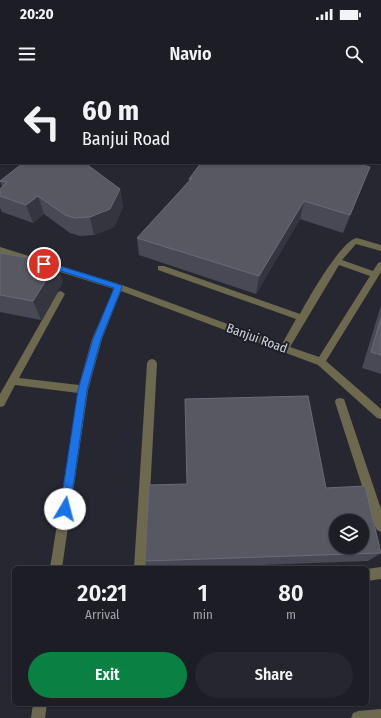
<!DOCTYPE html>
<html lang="en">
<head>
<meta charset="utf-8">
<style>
  :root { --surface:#1d1d26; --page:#25262e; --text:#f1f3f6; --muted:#a0a2a7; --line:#3b3b43; --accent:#0b8043 }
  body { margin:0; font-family:"Fira Sans Condensed",sans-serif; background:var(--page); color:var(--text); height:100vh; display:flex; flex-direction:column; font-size:15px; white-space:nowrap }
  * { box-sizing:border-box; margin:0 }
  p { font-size:13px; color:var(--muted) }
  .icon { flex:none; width:22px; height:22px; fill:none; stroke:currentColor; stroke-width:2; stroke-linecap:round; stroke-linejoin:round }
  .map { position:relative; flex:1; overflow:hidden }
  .side { position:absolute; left:12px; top:486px; width:357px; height:140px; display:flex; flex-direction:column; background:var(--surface); border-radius:6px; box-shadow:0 1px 3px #0004,0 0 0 1px var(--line) }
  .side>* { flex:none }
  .banner { position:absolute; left:0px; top:0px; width:381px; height:84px; box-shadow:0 1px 3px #0004,0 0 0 1px var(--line); background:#1d1d26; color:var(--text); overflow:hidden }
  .controls { position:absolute; left:329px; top:434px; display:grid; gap:8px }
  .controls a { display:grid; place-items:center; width:40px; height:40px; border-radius:50%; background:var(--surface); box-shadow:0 1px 3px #0004,0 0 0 1px var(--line); font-size:20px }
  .pin { position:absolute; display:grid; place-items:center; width:34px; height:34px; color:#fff; margin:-17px; border:2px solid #fff; border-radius:50%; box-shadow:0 1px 4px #0007 }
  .me { position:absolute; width:44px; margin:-22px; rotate:8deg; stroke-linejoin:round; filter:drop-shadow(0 0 3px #0008) }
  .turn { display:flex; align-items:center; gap:14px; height:84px; padding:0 16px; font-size:18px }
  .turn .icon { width:52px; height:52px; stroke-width:2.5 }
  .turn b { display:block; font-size:28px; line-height:34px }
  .eta { display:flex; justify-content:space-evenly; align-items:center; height:68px; text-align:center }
  .eta b { font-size:24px; font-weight:600; line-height:28px }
  .primary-button { display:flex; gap:8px; margin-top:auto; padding:8px 16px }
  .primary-button a { flex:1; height:46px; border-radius:24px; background:var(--accent); color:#fff; font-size:16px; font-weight:600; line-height:46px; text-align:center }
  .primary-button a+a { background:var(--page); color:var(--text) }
  .status { display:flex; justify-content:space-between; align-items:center; height:28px; padding:0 20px; background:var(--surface); direction:ltr }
  .status svg { height:11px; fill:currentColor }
  header { display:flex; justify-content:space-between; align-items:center; height:52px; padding:0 16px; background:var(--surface); font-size:18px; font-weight:600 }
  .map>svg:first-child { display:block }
</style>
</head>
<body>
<div class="status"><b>20:20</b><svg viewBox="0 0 49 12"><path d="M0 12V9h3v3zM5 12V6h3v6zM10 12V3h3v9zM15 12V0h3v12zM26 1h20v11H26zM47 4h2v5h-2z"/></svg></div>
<header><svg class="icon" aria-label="menu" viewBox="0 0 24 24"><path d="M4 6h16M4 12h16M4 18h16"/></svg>Navio<svg class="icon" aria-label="search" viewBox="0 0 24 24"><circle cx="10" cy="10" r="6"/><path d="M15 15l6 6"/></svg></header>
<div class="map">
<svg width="381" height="638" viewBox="0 0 381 638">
  <rect width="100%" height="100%" fill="#272732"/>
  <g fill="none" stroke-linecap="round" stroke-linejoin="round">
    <g fill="#6c694e" fill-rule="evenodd">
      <path d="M184,0H190L183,1Z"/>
      <path d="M375,0H381V3L380,1Z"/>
      <rect x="0" y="25" width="1" height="4"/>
      <path d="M380,34H381L380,40Z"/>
      <path d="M0,57H1L0,62Z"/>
      <path d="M357,158L381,165V171L356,164L342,180L373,191L378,183L381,182V192L326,281L381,329V339L377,338L318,285L121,211L102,259L88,310L62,488H50L78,313L15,305L4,326L0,327V314L58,212L61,211L65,214L19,298L79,305L92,259L114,209L0,173V167L122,205L282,264L296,239L158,190V186H164L300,234C308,219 342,159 357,158ZM339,185L370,196L319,277L290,267Z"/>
      <path d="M152,279L155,280L157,283L146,488H134L147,283L149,280Z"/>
      <path d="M340,318L344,319L345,322L381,429V452L377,450L375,446L335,322L336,319Z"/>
      <path d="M381,487V499L367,501V489Z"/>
      <path d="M33,624H47L45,638H31Z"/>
      <path d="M381,629V638H351L353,633L358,631Z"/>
    </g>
    <g fill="#afa971" fill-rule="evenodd">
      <path d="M77,0H86L87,1H78Z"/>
      <path d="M157,0H166L167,1H158Z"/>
      <rect x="380" y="50" width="1" height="4"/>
      <rect x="380" y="74" width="1" height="4"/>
    </g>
  </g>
  <g fill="#484954">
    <path d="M266,0H343L342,1H270Z"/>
    <path d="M189,99L363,105L343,153L300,139L256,214L139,175L137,158L189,101Z"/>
    <path d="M0,101L120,109L123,127L114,147L94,155L80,156L70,153L44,134L33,143L2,132L0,128V109L2,107Z"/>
    <path d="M0,173L63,202L41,240L0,232Z"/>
    <path d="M381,225V294L362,288Z"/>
    <path d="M326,408L381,473L368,481L175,488H148L145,481Z"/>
  </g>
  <g fill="#353540">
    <path d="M2,0H27L26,1H1V21L0,22V2Z"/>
    <path d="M370,87L363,105L343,153L350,135Z"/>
    <path d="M120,109L123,127L114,147L94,155L90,137Z"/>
    <path d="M38,116L44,134L33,143L26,125Z"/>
    <path d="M304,121L300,139L256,214L259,196Z"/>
    <path d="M57,183L63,202L41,240L33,221Z"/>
  </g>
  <g fill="#575862" stroke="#6a6b75" fill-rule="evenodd">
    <path d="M322,0H338L337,1H327Z"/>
    <path d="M23,83H85L120,109L110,129L90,137L75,138L65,135L38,116L26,125L0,116V109L7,102L0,101Z"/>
    <path d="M201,83H355L370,87L350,135L304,121L259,196L137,158L192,98L189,99Z"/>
    <path d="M0,173L57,183L33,221L0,215Z"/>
    <path d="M381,238V275L371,272Z"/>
    <path d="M308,316L326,408L365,406L381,473L145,481L149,405L187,404L185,319ZM336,441H362V467H336Z"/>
  </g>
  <path fill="#1a73e8" stroke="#114b97" d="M44,181L121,205L122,207L101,259L87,310L70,429L69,432L65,434L61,432L60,429L78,310L93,259L114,208L42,185L41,184Z"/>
  <g text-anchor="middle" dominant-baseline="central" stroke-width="4" stroke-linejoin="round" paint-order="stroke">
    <g font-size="13" fill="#d2d2d9" stroke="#1d1e28">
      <text transform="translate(257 258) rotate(20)">Banjui Road</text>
    </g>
  </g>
</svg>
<div class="controls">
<a><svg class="icon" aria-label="layers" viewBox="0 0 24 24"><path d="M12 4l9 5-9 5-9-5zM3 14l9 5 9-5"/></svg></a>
</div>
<div class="pin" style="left:44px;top:184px;background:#d93025"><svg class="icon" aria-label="arrive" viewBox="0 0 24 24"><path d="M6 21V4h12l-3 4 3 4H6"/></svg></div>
<svg class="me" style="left:65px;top:429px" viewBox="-20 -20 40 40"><circle r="19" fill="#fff"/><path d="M0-13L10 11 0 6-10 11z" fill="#1a73e8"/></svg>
<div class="banner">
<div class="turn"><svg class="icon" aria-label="left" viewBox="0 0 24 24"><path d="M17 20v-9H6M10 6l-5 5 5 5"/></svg><div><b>60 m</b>Banjui Road</div></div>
</div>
<section class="side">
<div class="eta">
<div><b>20:21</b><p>Arrival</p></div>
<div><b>1</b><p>min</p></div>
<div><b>80</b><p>m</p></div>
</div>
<div class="primary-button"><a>Exit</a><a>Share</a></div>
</section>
</div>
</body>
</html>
